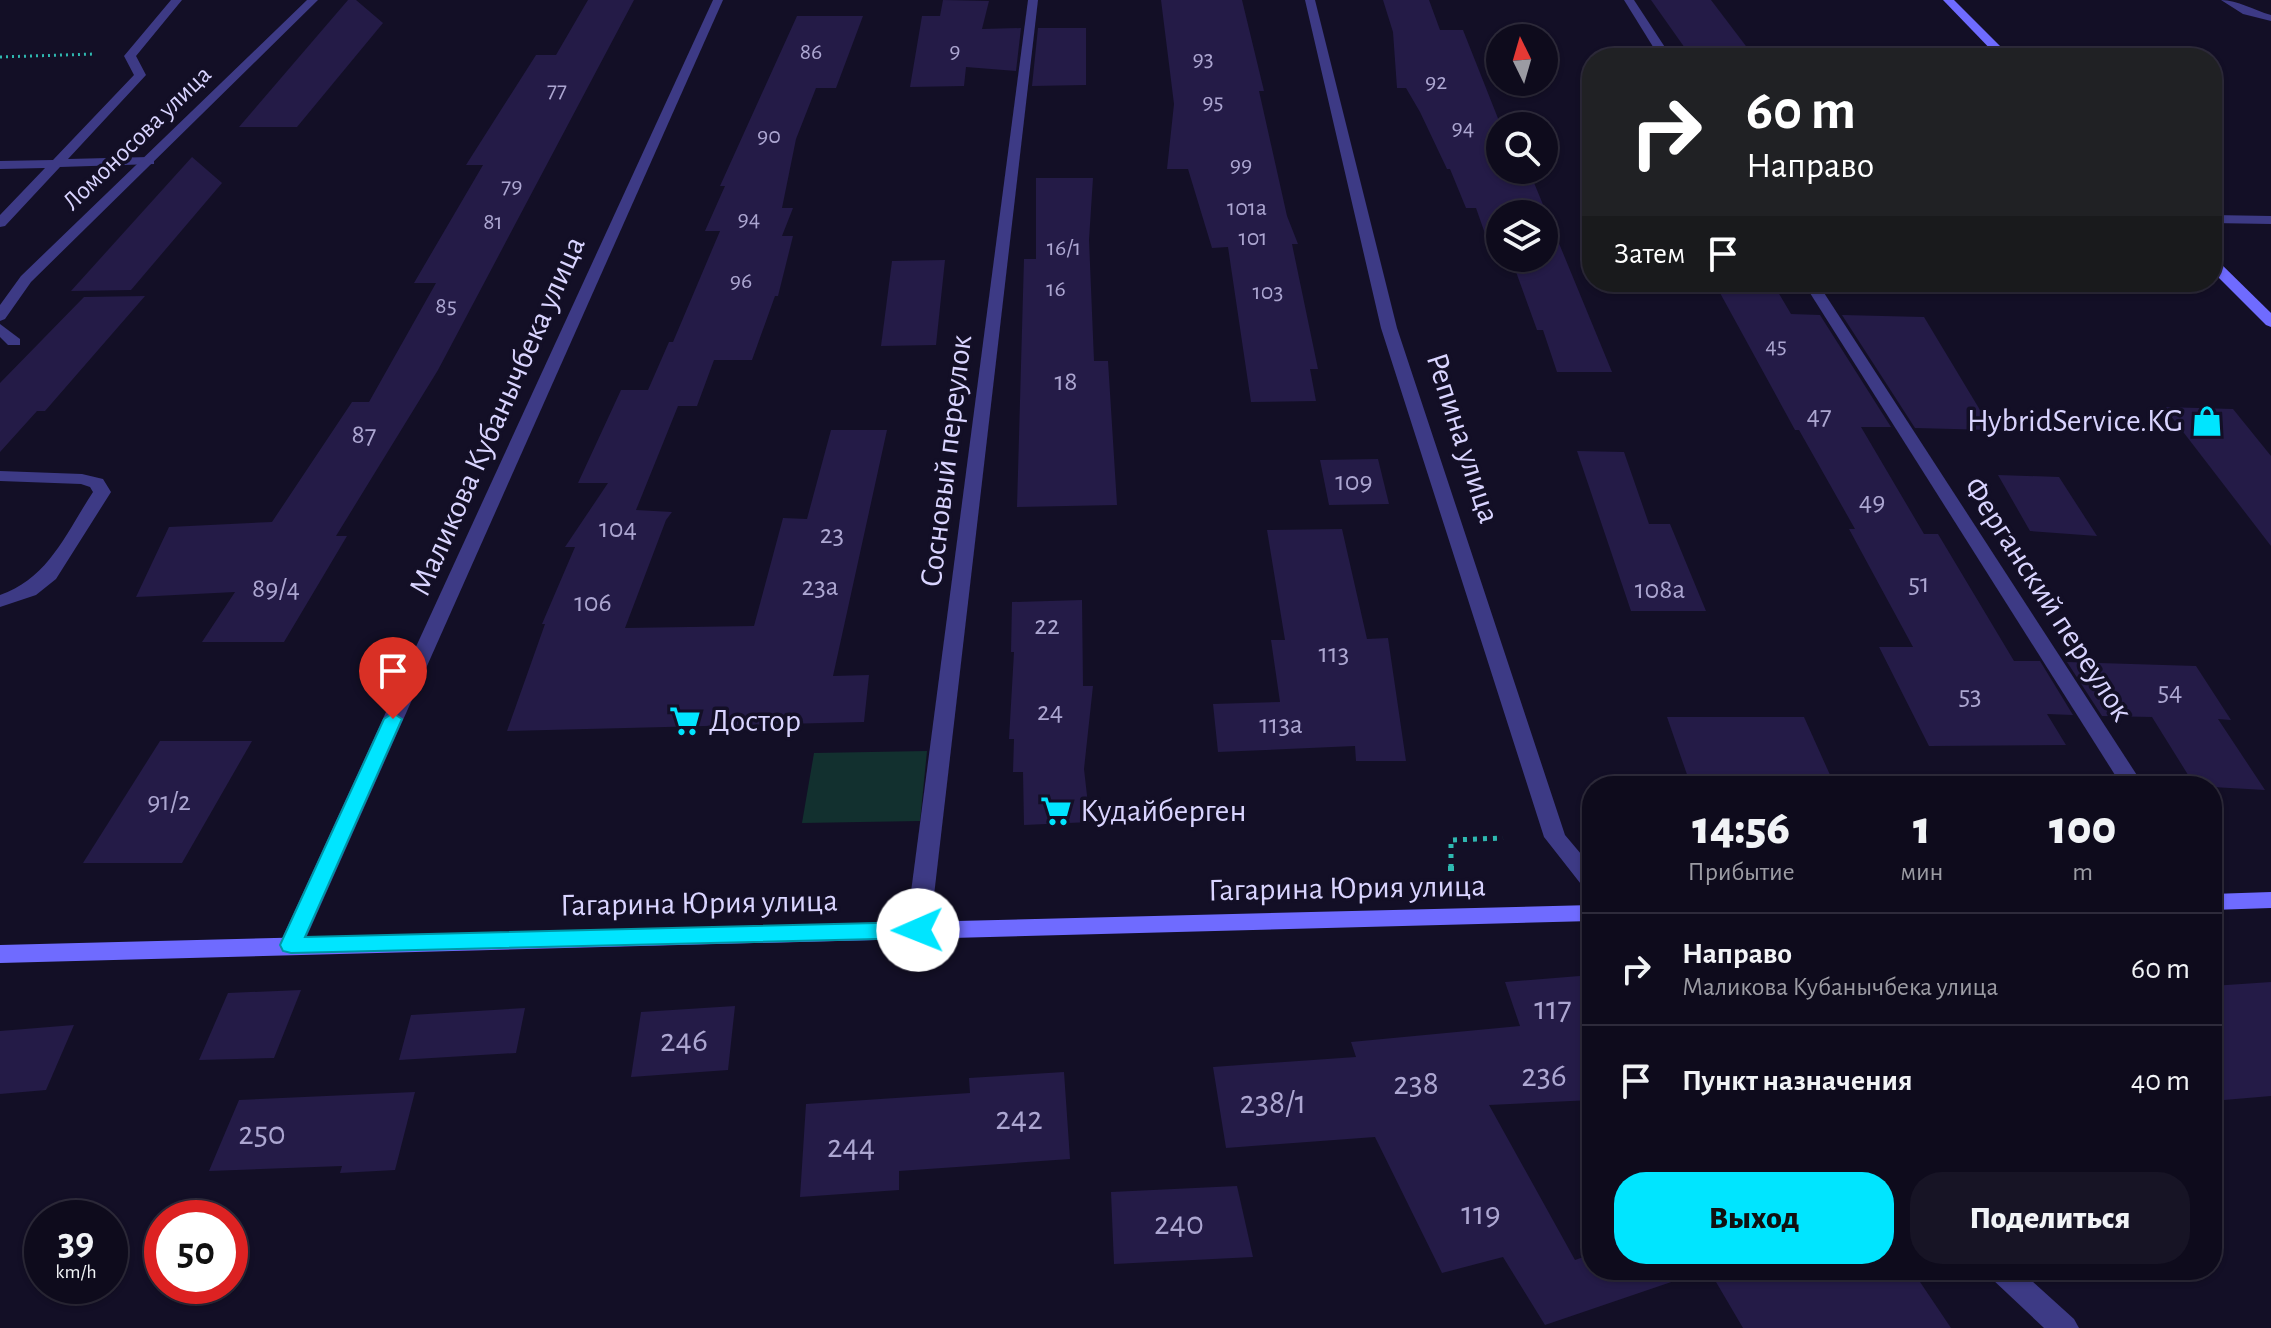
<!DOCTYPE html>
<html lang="ru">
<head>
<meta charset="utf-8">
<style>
  :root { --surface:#0e0b1c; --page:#171425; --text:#f1f3f6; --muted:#9b9ba3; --line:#2e2b3b; --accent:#00e5ff }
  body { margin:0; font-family:"Alegreya Sans",sans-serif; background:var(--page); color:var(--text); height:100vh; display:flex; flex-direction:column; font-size:30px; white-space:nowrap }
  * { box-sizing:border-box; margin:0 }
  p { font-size:26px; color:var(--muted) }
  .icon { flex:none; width:44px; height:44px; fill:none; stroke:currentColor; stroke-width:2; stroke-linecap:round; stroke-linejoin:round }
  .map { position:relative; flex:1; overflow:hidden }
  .drawer { position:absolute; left:1582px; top:776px; width:640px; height:504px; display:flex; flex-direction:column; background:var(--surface); border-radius:32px; box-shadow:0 2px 6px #0004,0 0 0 2px var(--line) }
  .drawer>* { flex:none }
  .banner { position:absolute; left:1582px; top:48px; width:640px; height:244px; border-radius:32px; box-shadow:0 2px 6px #0004,0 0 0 2px var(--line); background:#202124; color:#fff; overflow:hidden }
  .needle { width:52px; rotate:355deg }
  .tools { position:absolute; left:1486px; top:24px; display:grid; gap:16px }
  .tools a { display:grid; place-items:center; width:72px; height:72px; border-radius:50%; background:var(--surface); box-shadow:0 2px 6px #0004,0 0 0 2px var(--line); font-size:40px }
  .speed { position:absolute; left:24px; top:1200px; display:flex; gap:16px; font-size:40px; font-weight:700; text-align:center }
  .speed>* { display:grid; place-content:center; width:104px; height:104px; border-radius:50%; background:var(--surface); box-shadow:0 2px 6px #0004,0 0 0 2px var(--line); line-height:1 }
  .speed small { font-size:20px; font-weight:400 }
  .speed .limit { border:12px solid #d22; background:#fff; color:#111 }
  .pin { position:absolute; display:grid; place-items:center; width:68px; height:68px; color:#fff; margin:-82px -34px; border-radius:50% 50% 50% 0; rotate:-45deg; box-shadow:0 0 8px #0007 }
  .pin .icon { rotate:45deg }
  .me { position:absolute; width:88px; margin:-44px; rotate:269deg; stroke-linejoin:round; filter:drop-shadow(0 0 6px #0008) }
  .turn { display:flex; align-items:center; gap:28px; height:168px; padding:0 32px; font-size:36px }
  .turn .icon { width:104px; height:104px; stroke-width:2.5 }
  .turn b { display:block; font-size:56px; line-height:68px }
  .then { display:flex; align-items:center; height:76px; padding:0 32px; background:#0003; gap:16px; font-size:30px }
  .eta { display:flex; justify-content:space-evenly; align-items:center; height:136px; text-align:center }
  .eta b { font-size:48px; font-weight:800; line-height:56px }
  .cta { display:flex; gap:16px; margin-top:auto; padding:16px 32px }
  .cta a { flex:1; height:92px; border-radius:32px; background:var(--accent); color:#111; font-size:32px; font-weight:800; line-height:92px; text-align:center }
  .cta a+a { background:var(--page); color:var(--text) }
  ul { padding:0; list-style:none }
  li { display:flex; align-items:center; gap:24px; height:112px; padding:0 32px; border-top:2px solid var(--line) }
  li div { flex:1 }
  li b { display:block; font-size:30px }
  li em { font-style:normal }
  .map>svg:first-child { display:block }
</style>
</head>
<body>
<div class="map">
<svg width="2271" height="1328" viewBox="0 0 2271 1328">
  <rect width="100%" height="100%" fill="#130f26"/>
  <path fill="#12302f" d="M927,751L920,821L802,823L814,753Z"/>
  <g fill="#241b47">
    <path d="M348,0H356L383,23L297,127H239Z"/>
    <path d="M588,0H634L438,370L336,536H347L284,642H202L235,592L136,597L169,527L272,522L352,402H369L436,283H414L483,165H466L536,55H556Z"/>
    <path d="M943,0L989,1L982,29L1021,28L1016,71L966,67L964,86L910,87L922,16H940Z"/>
    <path d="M1161,0H1242L1264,91H1259L1287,216L1298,244H1292L1318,369H1310L1316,401L1251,402L1228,247L1212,248L1188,169H1167L1174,104Z"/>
    <path d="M1383,0H1429L1440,30H1463L1501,126L1500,170L1530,173L1612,372H1557L1543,330H1537L1511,258H1544V214H1500V245H1489L1476,208H1466L1450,169H1447L1420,112L1406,88H1397L1393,32Z"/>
    <path d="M1651,0H1711L1755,58H1692Z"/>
    <path d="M797,16H863L836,88H816L796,139L782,208H793L782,236H793L778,296H775L752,360H714L697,406H678L636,510L672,512L666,520L625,628L754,626L783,518L807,519L831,430H887L833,676L869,675L864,722L507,731L545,624H542L575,547H565L608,483H578L621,390H648L669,342H673L720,231H705L725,186H720Z"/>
    <path d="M1038,28H1086V85L1032,86Z"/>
    <path d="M192,157L222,183L131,290L71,291Z"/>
    <path d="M1036,178H1093L1089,240L1094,361H1108L1117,505L1017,507L1024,259H1036Z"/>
    <path d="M945,260L936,345L881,346L892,261Z"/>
    <path d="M1714,282H1772L1791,314L1820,315L1891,427H1861L1924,534H1938L2014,661H2040L2073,715L2047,714L2066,745L1929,746L1879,647H1913L1849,529H1855L1799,430H1795Z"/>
    <path d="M145,296L45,411H37L0,452V383L84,297Z"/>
    <path d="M1842,315L1924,317L1992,430L1915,428Z"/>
    <path d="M2164,407L2233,409L2271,456V546Z"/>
    <path d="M1577,451L1624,452L1649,524H1670L1706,611H1631Z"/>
    <path d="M1378,459L1389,504L1329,505L1320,460Z"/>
    <path d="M1998,475L2059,477L2097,536L2030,531Z"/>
    <path d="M1342,529L1367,639L1388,638L1406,761H1356L1355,746L1218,752L1213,704L1280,702L1271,640H1285L1267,530Z"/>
    <path d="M1082,600L1083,686H1093L1084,769L1090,822L1024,825L1023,772H1013L1014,739H1009L1014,652H1011L1012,602Z"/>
    <path d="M2067,662L2196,666L2231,720L2218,719L2265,790L2195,786L2152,717L2102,716Z"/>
    <path d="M1667,717H1804L1835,786H1691Z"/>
    <path d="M160,741H252L182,863H83Z"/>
    <path d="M1592,975V1100L1489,1105L1575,1260L1592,1254V1270H1682L1683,1278L1545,1325L1503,1257L1442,1273L1375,1137L1226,1148L1213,1067L1356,1057L1351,1042L1520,1026L1505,982Z"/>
    <path d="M2271,982V1096L2212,1101V986Z"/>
    <path d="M301,990L274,1058L199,1060L228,993Z"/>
    <path d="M735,1006L728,1070L631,1077L641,1012Z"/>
    <path d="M525,1008L516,1053L399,1060L411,1015Z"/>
    <path d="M74,1025L46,1090L0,1094V1031Z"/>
    <path d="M1064,1072L1070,1159L899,1171V1190L800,1197L806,1104L970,1093L969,1078Z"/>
    <path d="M415,1092L395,1170L340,1173L342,1166L209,1171L239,1100Z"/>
    <path d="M1237,1186L1253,1257L1114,1264L1111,1192Z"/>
    <path d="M1709,1270H1912L1951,1328H1743Z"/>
  </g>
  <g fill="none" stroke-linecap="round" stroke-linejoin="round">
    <path stroke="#2fb8b0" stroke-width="3" stroke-dasharray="2 4" stroke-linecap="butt" d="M0,57L95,54"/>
    <path stroke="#2fb8b0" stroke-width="5" stroke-dasharray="4 6" stroke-linecap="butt" d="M1451,868V840L1503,838"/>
    <path stroke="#2fb8b0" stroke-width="6" stroke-dasharray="5 8" stroke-linecap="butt" d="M1451,866V873"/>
    <g fill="#3d3a85" fill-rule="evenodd">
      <path d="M171,0H182L136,56L146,75L68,159L149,157L154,158V164L60,167L5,226L0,227V215L45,168L0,169V161L53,160L134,75L124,56Z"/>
      <path d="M2221,0C2238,0 2253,10 2271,15V21L2243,14Z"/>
      <path d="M2212,215L2271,216V224L2212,223Z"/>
      <path d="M0,471L82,474L103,479L111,492L56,579L36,595L0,607V595C49,578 66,533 93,492L90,487L81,484L0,481Z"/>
    </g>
    <g fill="#3d3a85" fill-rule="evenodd">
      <path d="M307,0H318L31,282L5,319L0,321V305L21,276Z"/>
      <path d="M713,0H723L303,945L299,951L291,954L283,951L279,945Z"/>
      <path d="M1028,0H1038L930,930L926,936L918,938L910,936L906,930Z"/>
      <path d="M1305,0H1315L1397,328L1565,835L1592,867V890L1584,888L1544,837L1381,328Z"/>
      <path d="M1624,0H1634L1672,58H1660Z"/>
      <path d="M1803,282H1817L2144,786H2122Z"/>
      <path d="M0,324L20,339V345H8L0,337Z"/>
      <path d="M1987,1270H2020L2074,1319L2079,1328H2044L1991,1278Z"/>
    </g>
    <g fill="#6f6bff" fill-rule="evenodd">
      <path d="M1943,0H1954L2012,58H1999Z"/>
      <path d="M2212,259L2217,260L2271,313V327L2266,325L2212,271Z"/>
      <path d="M2271,892V908L2212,910V894Z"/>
      <path d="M1592,905V921L0,963V945Z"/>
    </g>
  </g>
  <path fill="#00e5ff" stroke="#0095a6" stroke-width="2" d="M393,713L402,719L305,937L918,922L926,925L929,930L926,935L918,938L291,953L283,951L280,945L384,719Z"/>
  <defs>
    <symbol id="shop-bare" viewBox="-9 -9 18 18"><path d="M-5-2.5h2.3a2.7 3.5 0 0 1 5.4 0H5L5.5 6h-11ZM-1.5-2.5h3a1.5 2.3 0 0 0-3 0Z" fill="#00e5ff" stroke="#130f26" stroke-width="2.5" paint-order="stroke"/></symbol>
    <symbol id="supermarket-bare" viewBox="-9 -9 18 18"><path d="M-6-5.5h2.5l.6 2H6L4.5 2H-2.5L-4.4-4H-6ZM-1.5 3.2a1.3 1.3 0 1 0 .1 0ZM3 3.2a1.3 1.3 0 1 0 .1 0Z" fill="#00e5ff" stroke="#130f26" stroke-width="2.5" paint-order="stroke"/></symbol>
  </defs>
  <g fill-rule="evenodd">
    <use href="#shop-bare" x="2185" y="399" width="44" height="44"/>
    <use href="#supermarket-bare" x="663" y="699" width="44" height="44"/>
    <use href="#supermarket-bare" x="1034" y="789" width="44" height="44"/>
  </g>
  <g text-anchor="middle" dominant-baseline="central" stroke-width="7" stroke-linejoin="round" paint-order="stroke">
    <g font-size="24" fill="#aca6d1">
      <text x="955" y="51">9</text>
      <text x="811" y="52">86</text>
      <text x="1203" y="59">93</text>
      <text x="1436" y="82">92</text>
      <text x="557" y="90">77</text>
      <text x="1213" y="102">95</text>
      <text x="1463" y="128">94</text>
      <text x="769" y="136">90</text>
      <text x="1241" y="165">99</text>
      <text x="512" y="186">79</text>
      <text x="1247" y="208">101а</text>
      <text x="749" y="219">94</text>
      <text x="493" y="222">81</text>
      <text x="1253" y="238">101</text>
      <text x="1064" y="248">16/1</text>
      <text x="741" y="281">96</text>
      <text x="1056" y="289">16</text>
      <text x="1268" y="292">103</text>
      <text x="446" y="306">85</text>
      <text x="1776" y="346">45</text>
    </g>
    <g font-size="26" fill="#d9d4ff" stroke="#130f26">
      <text transform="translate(137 138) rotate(-44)">Ломоносова улица</text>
    </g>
    <g font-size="28" fill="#aca6d1">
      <text x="1066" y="382">18</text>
      <text x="1819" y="416">47</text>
      <text x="364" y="435">87</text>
      <text x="1354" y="482">109</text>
      <text x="1872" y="502">49</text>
      <text x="618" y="529">104</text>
      <text x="832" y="535">23</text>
      <text x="1919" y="584">51</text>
      <text x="820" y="587">23а</text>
      <text x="276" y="589">89/4</text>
      <text x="1660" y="590">108а</text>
      <text x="593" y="603">106</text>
      <text x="1047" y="626">22</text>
      <text x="1334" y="654">113</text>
      <text x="2170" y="692">54</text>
      <text x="1970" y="696">53</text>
      <text x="1050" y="712">24</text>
      <text x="1281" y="725">113а</text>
      <text x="169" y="802">91/2</text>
    </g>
    <g font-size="32" fill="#d9d4ff" stroke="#130f26">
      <text transform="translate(497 416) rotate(-66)">Маликова Кубанычбека улица</text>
      <text transform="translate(1463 438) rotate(72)">Репина улица</text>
      <text transform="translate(946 461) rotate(-83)">Сосновый переулок</text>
      <text transform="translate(2048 599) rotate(57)">Ферганский переулок</text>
      <text transform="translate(1347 888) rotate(-1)">Гагарина Юрия улица</text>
      <text transform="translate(699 903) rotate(-1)">Гагарина Юрия улица</text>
    </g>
    <g font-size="32" fill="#d9d4ff" stroke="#130f26" text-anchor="start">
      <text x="2183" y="421" text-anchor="end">HybridService.KG</text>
      <text x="709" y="721">Достор</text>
      <text x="1080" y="811">Кудайберген</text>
    </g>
    <g font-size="34" fill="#aca6d1">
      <text x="1553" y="1009">117</text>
      <text x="684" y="1041">246</text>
      <text x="1544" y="1076">236</text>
      <text x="1416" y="1084">238</text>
      <text x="1273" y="1103">238/1</text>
      <text x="1019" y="1119">242</text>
      <text x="262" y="1134">250</text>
      <text x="851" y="1147">244</text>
      <text x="1481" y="1214">119</text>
      <text x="1179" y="1224">240</text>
    </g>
  </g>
</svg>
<div class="tools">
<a><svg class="needle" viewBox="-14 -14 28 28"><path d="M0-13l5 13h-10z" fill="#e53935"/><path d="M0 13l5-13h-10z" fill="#9b9ba3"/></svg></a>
<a><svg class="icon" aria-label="search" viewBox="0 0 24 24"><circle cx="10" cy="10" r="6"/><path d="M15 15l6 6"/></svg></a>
<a><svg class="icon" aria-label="layers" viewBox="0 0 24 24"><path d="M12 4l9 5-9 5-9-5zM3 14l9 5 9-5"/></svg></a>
</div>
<div class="speed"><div>39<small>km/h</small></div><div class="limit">50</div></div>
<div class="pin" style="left:393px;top:719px;background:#d93025"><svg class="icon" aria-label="arrive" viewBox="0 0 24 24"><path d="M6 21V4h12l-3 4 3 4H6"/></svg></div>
<svg class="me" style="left:918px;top:930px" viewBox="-20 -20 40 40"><circle r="19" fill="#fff"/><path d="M0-13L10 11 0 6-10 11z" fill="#00e5ff"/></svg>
<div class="banner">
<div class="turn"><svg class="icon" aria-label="right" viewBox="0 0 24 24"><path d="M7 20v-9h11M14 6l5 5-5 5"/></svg><div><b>60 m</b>Направо</div></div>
<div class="then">Затем<svg class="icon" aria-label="arrive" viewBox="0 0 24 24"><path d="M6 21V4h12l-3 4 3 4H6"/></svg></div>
</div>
<section class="drawer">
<div class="eta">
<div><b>14:56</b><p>Прибытие</p></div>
<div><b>1</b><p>мин</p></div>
<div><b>100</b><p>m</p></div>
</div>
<ul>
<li><svg class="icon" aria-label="right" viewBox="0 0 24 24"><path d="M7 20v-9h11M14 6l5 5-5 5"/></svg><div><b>Направо</b><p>Маликова Кубанычбека улица</p></div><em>60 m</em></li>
<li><svg class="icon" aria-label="arrive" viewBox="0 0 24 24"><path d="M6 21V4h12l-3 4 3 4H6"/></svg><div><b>Пункт назначения</b></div><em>40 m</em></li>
</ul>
<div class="cta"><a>Выход</a><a>Поделиться</a></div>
</section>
</div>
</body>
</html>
